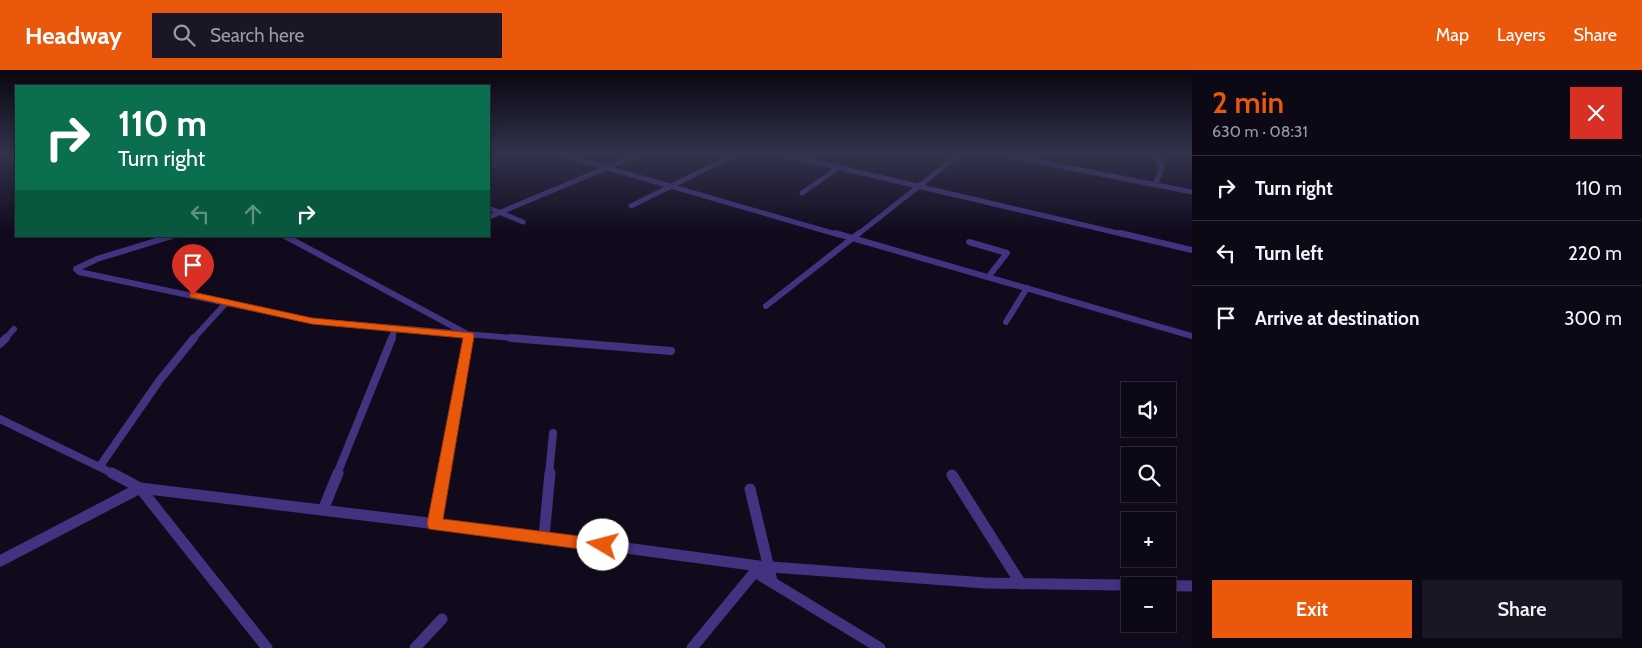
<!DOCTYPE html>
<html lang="en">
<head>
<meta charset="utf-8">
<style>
  :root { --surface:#0d0816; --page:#1b1623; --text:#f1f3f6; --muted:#9a9aa1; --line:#2d2935; --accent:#ea580c }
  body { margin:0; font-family:Cabin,sans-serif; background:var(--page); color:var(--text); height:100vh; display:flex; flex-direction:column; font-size:19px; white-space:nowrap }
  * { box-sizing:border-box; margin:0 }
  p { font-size:16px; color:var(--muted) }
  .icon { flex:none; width:28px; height:28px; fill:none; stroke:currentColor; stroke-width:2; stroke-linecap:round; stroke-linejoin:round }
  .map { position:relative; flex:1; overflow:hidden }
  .side { display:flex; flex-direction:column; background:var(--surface); width:450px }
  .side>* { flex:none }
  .guide { position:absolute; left:15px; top:15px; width:475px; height:152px; border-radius:0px; box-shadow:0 2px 8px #0003,0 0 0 1px var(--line); background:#0b6e4f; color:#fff; overflow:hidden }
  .controls { position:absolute; left:1121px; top:312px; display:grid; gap:10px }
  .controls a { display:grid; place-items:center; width:55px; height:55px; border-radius:0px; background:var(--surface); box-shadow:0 2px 8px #0003,0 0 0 1px var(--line); font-size:25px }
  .pin { position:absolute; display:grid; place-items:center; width:42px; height:42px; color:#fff; margin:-51px -21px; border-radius:50% 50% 50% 0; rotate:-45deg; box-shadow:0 0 5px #0007 }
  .pin .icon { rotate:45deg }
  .me { position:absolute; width:55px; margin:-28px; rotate:278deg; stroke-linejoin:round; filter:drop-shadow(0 0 4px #0008) }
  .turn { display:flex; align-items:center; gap:18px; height:105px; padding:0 20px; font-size:22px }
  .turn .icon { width:65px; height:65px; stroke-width:2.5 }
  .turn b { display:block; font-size:35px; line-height:42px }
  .lanes { display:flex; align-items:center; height:48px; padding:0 20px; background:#0003; justify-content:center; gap:25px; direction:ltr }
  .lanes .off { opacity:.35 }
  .round { display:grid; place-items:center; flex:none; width:52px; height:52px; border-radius:0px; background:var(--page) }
  .summary { display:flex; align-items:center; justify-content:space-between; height:85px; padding:0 20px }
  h1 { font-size:30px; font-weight:600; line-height:38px; color:var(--accent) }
  .action { display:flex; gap:10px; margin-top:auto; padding:10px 20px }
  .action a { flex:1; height:58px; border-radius:0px; background:var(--accent); color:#fff; font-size:20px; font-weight:600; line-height:58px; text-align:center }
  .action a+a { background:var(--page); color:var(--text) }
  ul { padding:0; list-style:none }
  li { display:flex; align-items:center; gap:15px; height:65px; padding:0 20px; border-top:1px solid var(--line) }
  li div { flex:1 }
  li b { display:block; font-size:19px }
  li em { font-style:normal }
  header { display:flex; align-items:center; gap:30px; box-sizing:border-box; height:70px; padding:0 25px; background:var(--accent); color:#fff }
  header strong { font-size:24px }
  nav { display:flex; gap:28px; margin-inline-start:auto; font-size:18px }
  .search { width:350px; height:45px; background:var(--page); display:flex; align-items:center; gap:12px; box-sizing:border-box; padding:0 18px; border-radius:0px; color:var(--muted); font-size:19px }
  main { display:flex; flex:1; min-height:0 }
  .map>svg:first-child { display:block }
</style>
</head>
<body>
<header>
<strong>Headway</strong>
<div class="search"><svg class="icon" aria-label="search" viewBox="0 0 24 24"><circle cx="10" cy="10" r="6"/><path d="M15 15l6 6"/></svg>Search here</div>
<nav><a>Map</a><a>Layers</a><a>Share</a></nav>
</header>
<main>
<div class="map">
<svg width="1192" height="578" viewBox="0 0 1192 578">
  <rect width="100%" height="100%" fill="#110a1d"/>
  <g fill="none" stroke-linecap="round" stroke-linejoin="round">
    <g stroke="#43327f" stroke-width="5">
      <path d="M556,83L839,165"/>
      <path d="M777,83L1126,165"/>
      <path d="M995,83L1192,122"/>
      <path d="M1155,115L1162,98V95L1158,93L1162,83"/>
      <path d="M802,123L838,98"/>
      <path d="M631,136L738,83"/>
      <path d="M489,138L523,152"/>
      <path d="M489,147L642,83"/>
      <path d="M857,165L961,83"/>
    </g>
    <g stroke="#43327f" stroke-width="6">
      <path d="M835,163L1192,266"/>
      <path d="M1120,163L1192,180"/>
      <path d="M172,166L97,189L76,199L79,202L312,251L526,269"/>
      <path d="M285,166L469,265L468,269"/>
      <path d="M969,172L1007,183L989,206"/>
      <path d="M766,236L859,163"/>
      <path d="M1006,252L1027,218"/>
      <path d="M5,269L14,259"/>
      <path d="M193,269L227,232"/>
      <path d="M391,269L395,259"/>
    </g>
    <g stroke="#43327f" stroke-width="8">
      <path d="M511,268L671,281"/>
      <path d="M0,274L6,268"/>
      <path d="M0,349L114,404"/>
      <path d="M100,396L159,311L194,268"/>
      <path d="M337,404L392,268"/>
      <path d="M444,404L469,268"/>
      <path d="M549,404L553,363"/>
    </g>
    <g stroke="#43327f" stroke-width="11">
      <path d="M112,403L140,418L267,578"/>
      <path d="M952,405L1021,514"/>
      <path d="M750,419L772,511"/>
      <path d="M323,440L338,403"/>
      <path d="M435,454L444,403"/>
      <path d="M544,467L550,403"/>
      <path d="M0,491L140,418L544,467L759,496L985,513L1192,516"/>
      <path d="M755,502L880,578"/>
      <path d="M415,578L442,549"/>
      <path d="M692,578L758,498"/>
    </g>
  </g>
  <linearGradient id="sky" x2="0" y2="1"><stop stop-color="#090610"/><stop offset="0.51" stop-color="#32334c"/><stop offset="1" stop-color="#32334c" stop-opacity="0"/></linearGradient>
  <rect width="1192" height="164" fill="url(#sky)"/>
  <path fill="#ea580c" stroke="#983908" d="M193,222L312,248L473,263L474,266L443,449L603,469L608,471L611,475L608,480L603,482L429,459L427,454L463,268L312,254L190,227V223Z"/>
</svg>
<div class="controls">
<a><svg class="icon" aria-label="sound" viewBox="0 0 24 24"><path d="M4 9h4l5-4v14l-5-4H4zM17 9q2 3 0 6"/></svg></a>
<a><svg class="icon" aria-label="search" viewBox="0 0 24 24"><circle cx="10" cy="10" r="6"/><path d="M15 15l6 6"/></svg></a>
<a>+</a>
<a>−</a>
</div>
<div class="pin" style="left:193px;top:225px;background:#d93025"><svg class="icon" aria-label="arrive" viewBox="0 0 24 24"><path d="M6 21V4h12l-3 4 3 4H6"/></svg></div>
<svg class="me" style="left:603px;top:475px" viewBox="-20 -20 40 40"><circle r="19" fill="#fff"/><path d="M0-13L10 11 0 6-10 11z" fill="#ea580c"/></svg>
<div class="guide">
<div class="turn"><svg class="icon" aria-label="right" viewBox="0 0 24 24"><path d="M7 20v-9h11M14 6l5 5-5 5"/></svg><div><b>110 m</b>Turn right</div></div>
<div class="lanes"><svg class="icon off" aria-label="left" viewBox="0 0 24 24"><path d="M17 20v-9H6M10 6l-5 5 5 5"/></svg><svg class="icon off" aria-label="ahead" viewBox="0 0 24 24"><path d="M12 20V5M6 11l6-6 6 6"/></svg><svg class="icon" aria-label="right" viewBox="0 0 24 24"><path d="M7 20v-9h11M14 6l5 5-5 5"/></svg></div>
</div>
</div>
<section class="side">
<div class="summary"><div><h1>2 min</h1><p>630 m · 08:31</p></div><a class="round" style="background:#d93025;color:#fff"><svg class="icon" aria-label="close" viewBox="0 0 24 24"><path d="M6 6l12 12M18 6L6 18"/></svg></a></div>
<ul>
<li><svg class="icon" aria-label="right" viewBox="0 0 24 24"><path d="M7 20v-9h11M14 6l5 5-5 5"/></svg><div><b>Turn right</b></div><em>110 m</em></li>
<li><svg class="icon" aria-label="left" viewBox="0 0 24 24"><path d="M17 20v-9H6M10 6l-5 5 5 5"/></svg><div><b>Turn left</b></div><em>220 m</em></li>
<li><svg class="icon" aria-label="arrive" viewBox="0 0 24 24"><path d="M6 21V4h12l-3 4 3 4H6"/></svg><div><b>Arrive at destination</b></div><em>300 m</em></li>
</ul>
<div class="action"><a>Exit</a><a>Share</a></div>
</section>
</main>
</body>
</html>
